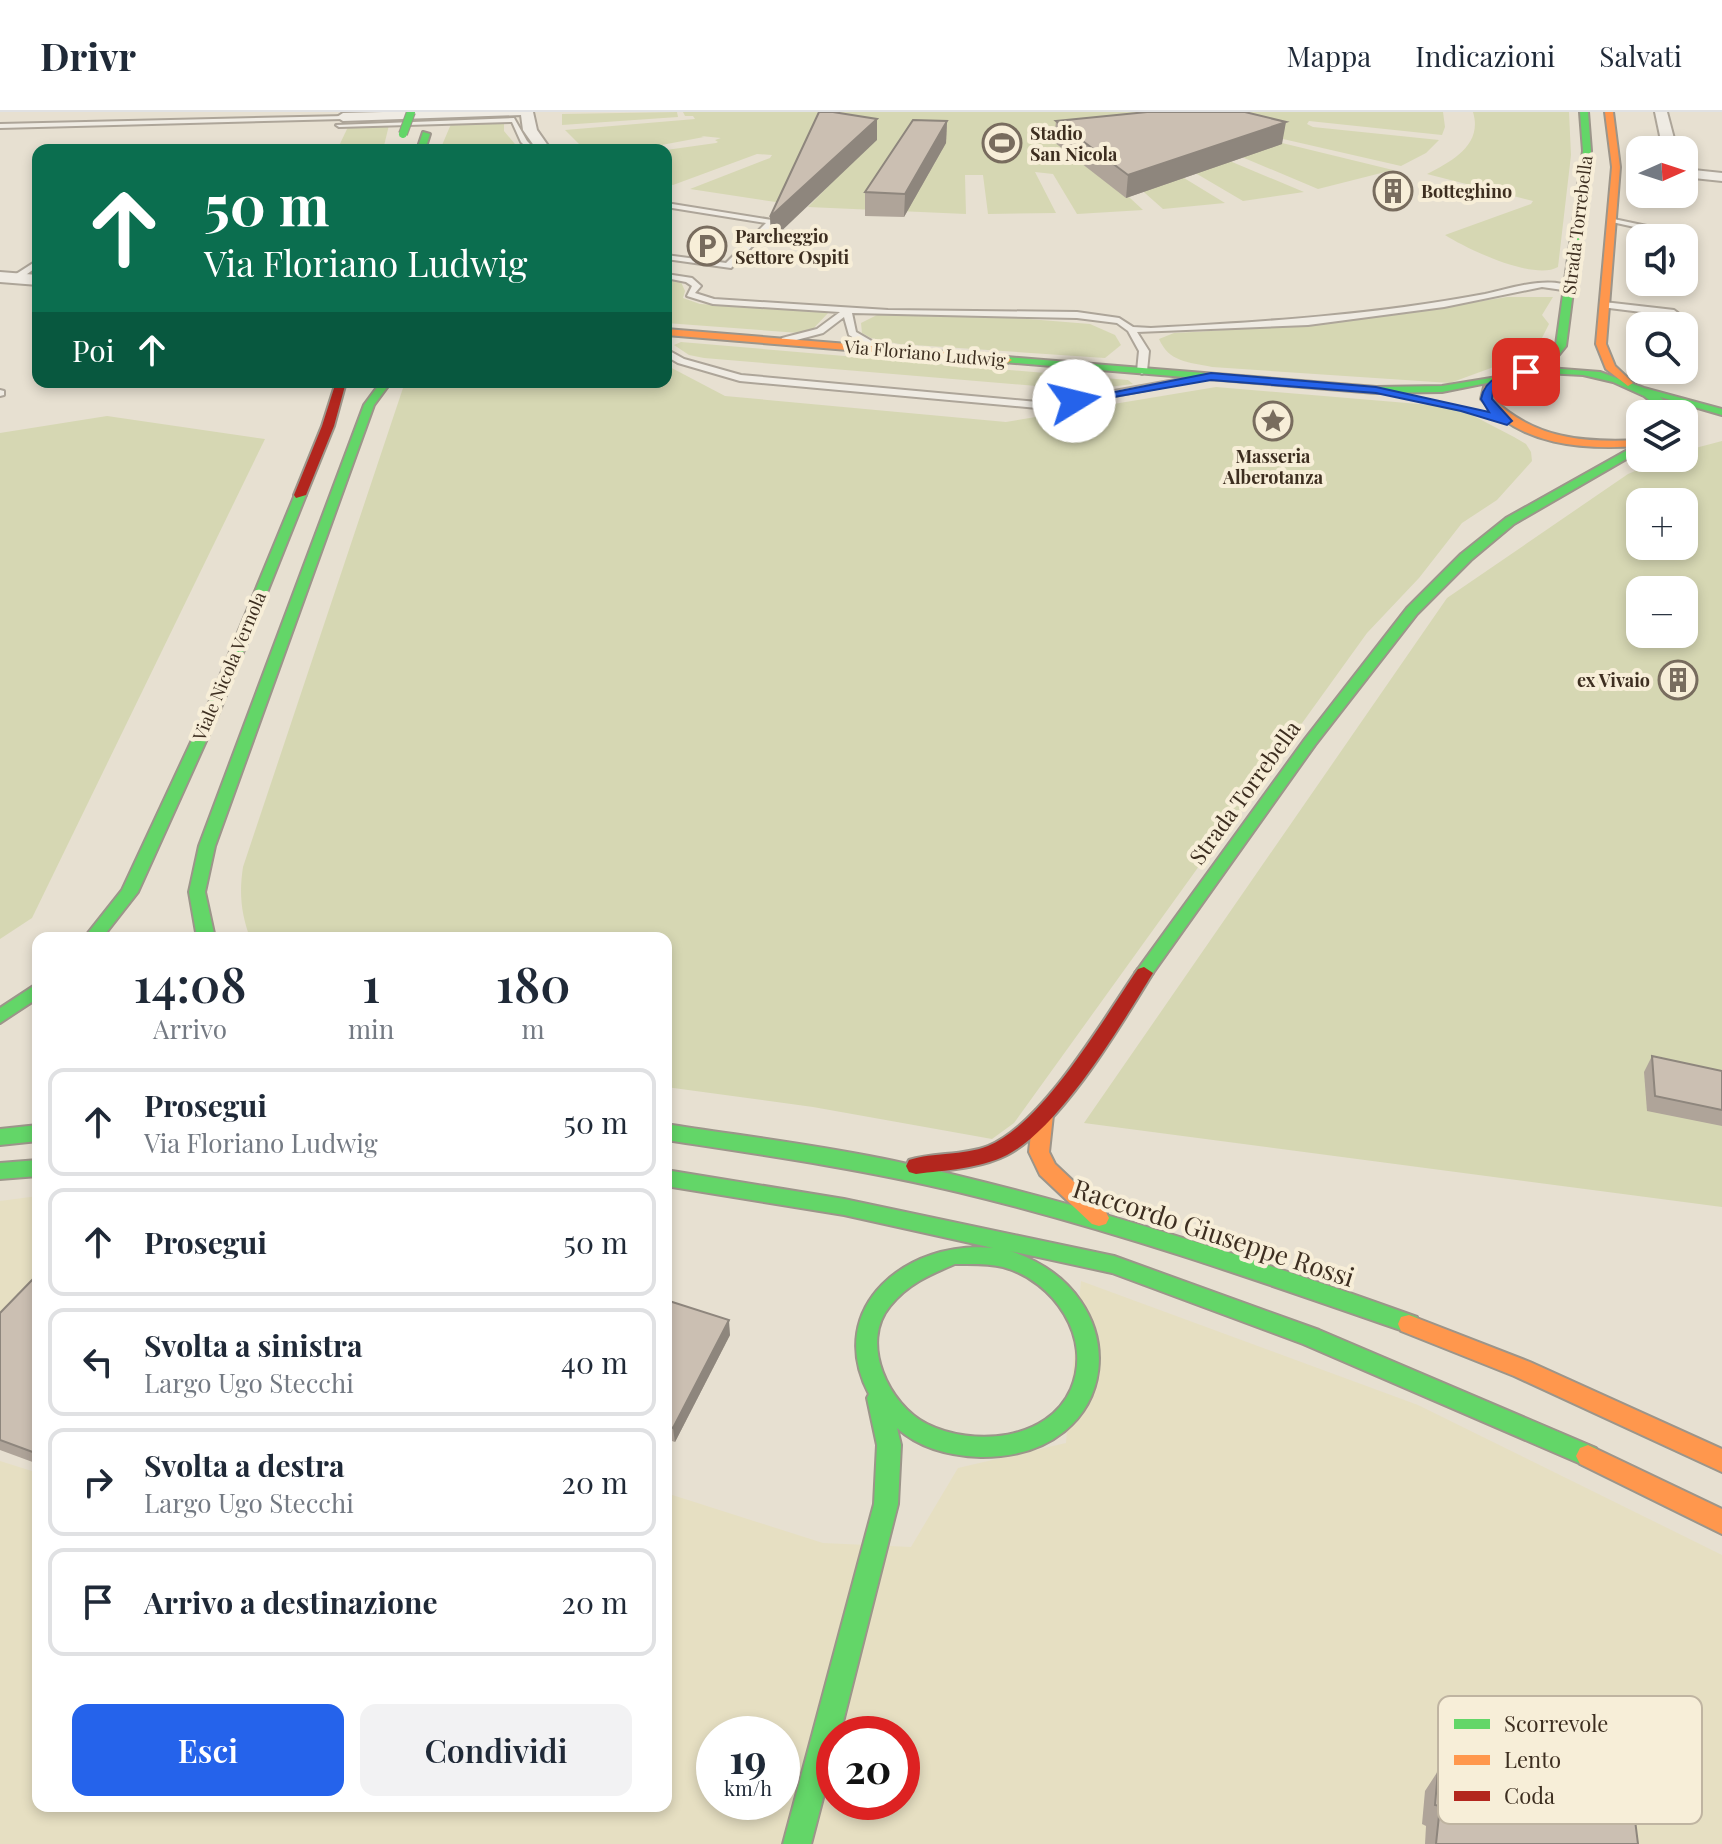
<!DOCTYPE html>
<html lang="it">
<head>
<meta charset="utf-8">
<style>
  :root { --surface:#fff; --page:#f2f2f3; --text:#1f2937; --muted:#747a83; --line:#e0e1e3; --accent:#2563eb }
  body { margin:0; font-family:"Playfair Display",serif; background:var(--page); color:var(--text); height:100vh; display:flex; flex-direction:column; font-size:30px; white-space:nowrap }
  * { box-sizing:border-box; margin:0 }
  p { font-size:26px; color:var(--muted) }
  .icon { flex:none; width:44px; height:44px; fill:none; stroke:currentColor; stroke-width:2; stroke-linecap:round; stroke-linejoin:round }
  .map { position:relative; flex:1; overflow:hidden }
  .drawer { position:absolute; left:32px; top:820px; width:640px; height:880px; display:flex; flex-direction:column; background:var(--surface); border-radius:16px; box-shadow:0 4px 12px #0003 }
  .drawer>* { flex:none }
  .top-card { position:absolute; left:32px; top:32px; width:640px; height:244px; border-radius:16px; box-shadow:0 4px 12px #0003; background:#0b6e4f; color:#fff; overflow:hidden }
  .needle { width:52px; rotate:87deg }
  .controls { position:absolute; left:1626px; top:24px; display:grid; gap:16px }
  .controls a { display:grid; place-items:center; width:72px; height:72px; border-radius:16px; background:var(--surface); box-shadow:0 4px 12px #0003; font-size:40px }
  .speed { position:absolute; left:696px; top:1604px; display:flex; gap:16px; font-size:40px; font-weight:700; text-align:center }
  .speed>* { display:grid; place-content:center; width:104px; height:104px; border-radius:50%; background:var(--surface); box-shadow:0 4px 12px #0003; line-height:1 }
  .speed small { font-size:20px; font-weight:400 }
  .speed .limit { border:12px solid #d22; background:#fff; color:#111 }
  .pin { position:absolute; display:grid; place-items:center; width:68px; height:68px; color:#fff; margin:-34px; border-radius:16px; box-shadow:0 4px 12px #0006 }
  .me { position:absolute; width:88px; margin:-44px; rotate:81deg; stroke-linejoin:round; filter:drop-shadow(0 0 6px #0008) }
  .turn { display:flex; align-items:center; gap:28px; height:168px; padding:0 40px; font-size:36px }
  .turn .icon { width:104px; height:104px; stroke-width:2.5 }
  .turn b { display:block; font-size:56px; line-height:68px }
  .then { display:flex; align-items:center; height:76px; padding:0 40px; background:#0003; gap:16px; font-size:30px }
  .eta { display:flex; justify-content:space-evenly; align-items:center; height:136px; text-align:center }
  .eta b { font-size:48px; font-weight:600; line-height:56px }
  .primary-button { display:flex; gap:16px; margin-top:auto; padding:16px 40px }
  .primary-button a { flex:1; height:92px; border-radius:16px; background:var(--accent); color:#fff; font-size:32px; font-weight:600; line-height:92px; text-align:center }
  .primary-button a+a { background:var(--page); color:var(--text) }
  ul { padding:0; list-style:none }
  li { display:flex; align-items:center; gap:24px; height:108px; margin:0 16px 12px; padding:0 24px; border:4px solid var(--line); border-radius:16px }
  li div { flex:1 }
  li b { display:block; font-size:30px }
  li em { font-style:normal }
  header { display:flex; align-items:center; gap:48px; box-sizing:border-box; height:112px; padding:0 40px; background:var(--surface); border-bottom:2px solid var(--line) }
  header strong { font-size:38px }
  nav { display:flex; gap:44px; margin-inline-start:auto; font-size:28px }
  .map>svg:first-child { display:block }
</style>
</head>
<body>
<header>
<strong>Drivr</strong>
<nav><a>Mappa</a><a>Indicazioni</a><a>Salvati</a></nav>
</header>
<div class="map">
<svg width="1722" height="1732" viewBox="0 0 1722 1732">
  <rect width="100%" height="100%" fill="#e7e0d1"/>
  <g fill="#e6dfc2" fill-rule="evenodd">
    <path d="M38,1084V1186L0,1225V1089Z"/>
    <path d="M1081,1169L1418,1293L1722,1443V1732H0V1349L38,1361V1694H666V1381L823,1431L911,1435L958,1356L1066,1331ZM714,1622H782V1690H714ZM834,1622H902V1690H834Z"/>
  </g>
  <g fill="#d6d7b3" fill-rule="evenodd">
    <path d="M677,0L678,5L562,13V2Z"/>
    <path d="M683,0H1443L1445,15L1442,23L1309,9L1307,12L1313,15L1439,28L1426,41L1401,54L1283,27L1278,30L1393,58L1318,77L1237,43L1225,47L1304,80L1243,89L1180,52L1166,55L1225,91L1163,97L1119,58L1102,60L1143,98L1077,102L1053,62L1035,60L1056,101L988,102L983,63H965L966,102L808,95L845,57L789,92L690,77L770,46L772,43L757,42L673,73L666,71V38L716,31L718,30L715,28L721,26L701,24L704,25L635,38H585L565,18L695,7L693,4H685Z"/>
    <path d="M1473,0H1569L1571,43L1558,155C1534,169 1467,137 1445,123L1531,92L1533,89L1427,62C1452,49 1483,33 1473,0Z"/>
    <path d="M504,10V19L520,38H440L451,12Z"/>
    <path d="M389,13L383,38H337L348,15Z"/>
    <path d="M666,168L681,170L685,179L683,186L700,192L829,200L812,218L799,221L666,211Z"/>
    <path d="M1507,185H1553L1542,203L1549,212L1537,236L1521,245L1450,271L1212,255C1188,250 1169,250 1159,227L1174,221C1286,215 1396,203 1507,185Z"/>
    <path d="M877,203L1016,206L1090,212L1115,223L1121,233L1105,246L899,232L871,226L862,221L861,211Z"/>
    <path d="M681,230L1128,268L1133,272L1084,278L704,246L689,243L674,233Z"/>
    <path d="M666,253L725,284L1006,310L1216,275L1431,293L1468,301L1514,325L1526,332L1531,340L1532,349L1497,388L1462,411L1419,466L1367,521L1014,1011L992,1027L813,995L666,975V826H250C241,801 239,781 243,755L403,276L408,270H666Z"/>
    <path d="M107,304L265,327L32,806L0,827V321Z"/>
    <path d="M1722,329V1095L1084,1011L1447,486L1628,362L1666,346H1684V339ZM1640,390H1684V434H1640ZM1640,478H1684V522H1640Z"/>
  </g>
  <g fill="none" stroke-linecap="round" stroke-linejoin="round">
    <defs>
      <g id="lane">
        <path d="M345,4L343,7L0,16V12Z"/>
        <path d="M514,6L527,29L536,38H529L521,30L512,10L339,15L336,13Z"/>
        <path d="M666,91L772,108L776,110L731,156L666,147V143L726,151L766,111L666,95Z"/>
        <path d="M1609,106L1675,120L1679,122L1675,124L1612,110Z"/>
        <path d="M38,148V154L19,168H13V164Z"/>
        <path d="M666,162L692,166L701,174L695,181L714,187L888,198L1077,200L1119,206L1133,215L1151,216C1263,210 1374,203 1485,182C1512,176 1549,163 1574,176L1570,179L1542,175L1444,195L1308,213L1137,220L1149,239L1147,259L1142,262L1137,259L1139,239L1128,219L1117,211L1077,206L852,201L856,220L882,235V239H876L849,223L844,205L823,221L785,231L781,228L782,226L817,217L840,200L713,192L687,184L692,174L686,170L666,166Z"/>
        <path d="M1604,190L1674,198L1678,201L1674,204L1601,195L1600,193Z"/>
        <path d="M666,237L684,247L741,263L1048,291L1208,262L1213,265L1048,297L740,269L678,251L666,244Z"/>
        <path d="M0,278L4,279V283L0,284Z"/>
      </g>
      <g id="street">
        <path d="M383,0H533L537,18L551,38H537L523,18L521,3L343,9L337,5L343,1Z"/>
        <path d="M1655,0H1667L1677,38H1663Z"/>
        <path d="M1684,57L1722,61V69L1684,65Z"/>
        <path d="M0,160L38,163V173L0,170Z"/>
      </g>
      <g id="fast">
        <path d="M1580,0H1588L1591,39L1566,234L1553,250L1510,263V259L1545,246L1556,233L1583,39Z"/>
        <path d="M423,20L430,22L425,38H417Z"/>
        <path d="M1007,245L1376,275L1442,274L1497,265L1502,268L1442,280L1376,281L1003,250L1002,248Z"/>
        <path d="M1549,256L1600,260L1644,276L1722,297V303L1660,285L1679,302H1667L1644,284L1613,270L1583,263L1545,261L1544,259Z"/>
        <path d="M381,270H391L374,293L215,734L205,780L215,826H197L189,780L199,734L364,293Z"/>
        <path d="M1640,331V339L1514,412L1471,448L1417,502L1315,633L1150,865H1138L1135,861L1138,857L1305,627L1407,496L1461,442L1506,406Z"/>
        <path d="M296,380L306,383L220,598L138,780L102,826H84L122,778L206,598Z"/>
        <path d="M38,871V886L0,911V896Z"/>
        <path d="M666,1012C742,1024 819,1033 894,1049C1072,1088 1246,1143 1417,1205L1420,1212L1417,1219L1409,1221C1260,1169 1112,1117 958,1080C862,1057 764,1043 666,1028Z"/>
        <path d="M38,1013V1029L0,1033V1017Z"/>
        <path d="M38,1048V1064L0,1067V1051Z"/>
        <path d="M666,1058L844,1087L1114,1144L1319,1218L1596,1336L1600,1344L1596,1352L1588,1355L1303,1232L1112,1161L1010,1139C1140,1181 1125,1346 981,1345C952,1344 920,1337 897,1316L901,1333L898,1392L840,1622H834V1644L811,1732H783L874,1392L877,1333L867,1286L869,1282C823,1194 909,1127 993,1136L844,1103L666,1074ZM955,1152C970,1152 987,1151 1003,1155C1054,1169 1093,1226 1071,1277C1048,1329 973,1335 927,1312C889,1293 859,1231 890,1194C908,1172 929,1163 955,1152Z"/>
      </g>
      <g id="slow">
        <path d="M1605,0H1613L1620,55L1606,232L1615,254L1633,271L1628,274L1606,257L1596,232L1612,55Z"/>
        <path d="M666,217L1007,245L1012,248L1007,251L666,223Z"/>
        <path d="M1549,256L1554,259L1553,261L1508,269L1493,278L1492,286C1534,327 1584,331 1640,328V334C1582,338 1521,334 1481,287L1484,275L1501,264Z"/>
        <path d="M1043,996L1050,998L1053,1003L1049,1040L1055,1052L1106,1100L1109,1106L1106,1112L1099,1114L1092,1112L1040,1063L1029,1040L1033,1003L1036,998Z"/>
        <path d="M1409,1203L1530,1250L1722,1337V1360L1514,1264L1401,1219L1398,1212L1401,1205Z"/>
        <path d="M1588,1333L1722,1397V1422L1580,1352L1576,1344L1580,1336Z"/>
      </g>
      <g id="jam">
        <path d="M336,270H346L334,314L306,383L296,386L294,383L322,314Z"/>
        <path d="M1144,855L1153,861C1121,913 1061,1015 1007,1043C979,1057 946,1058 916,1062L909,1060L906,1054L909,1048C934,1040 962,1044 988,1034C1043,1012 1104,906 1138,857Z"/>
      </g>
    </defs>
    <use href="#lane" stroke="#ada599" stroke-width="4"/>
    <use href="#street" stroke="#ada599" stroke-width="4"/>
    <use href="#fast" stroke="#9c958a" stroke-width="4"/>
    <use href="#slow" stroke="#9c958a" stroke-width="4"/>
    <use href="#jam" stroke="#9c958a" stroke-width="4"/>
    <use href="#lane" fill="#efebe3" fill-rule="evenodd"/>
    <use href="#street" fill="#efebe3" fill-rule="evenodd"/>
    <use href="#fast" fill="#63d668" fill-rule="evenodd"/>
    <use href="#slow" fill="#ff974d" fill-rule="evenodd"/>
    <use href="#jam" fill="#b3261e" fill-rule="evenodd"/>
    <defs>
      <path id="fast-bridge" d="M403,22L411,0"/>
    </defs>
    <use href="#fast-bridge" stroke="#9c958a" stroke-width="10" stroke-linecap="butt"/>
    <use href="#fast-bridge" stroke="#63d668" stroke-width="8"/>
  </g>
  <g fill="#afa499">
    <path d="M947,9L946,31L904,105L865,104V80Z"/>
    <path d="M1056,9L1282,32L1126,86L1054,30Z"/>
    <path d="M1652,944L1722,959V1014L1647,999L1644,960Z"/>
    <path d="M38,1166V1352L0,1338V1201Z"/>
    <path d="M666,1188L730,1223L675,1330L666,1327Z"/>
    <path d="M1489,1633L1638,1732H1425L1426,1714L1422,1712L1425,1679L1438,1659L1477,1670L1475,1653Z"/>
  </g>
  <g fill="#8e867d">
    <path d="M877,7V28L771,129L770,105Z"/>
    <path d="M947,9L946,31L904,105L905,82Z"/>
    <path d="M1286,10L1282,32L1126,86L1128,63Z"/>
    <path d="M729,1208L730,1223L675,1330L673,1316Z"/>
  </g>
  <g fill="#cbbfb2" stroke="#8e867d" stroke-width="2">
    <path d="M819,0H833L877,7L770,105Z"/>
    <path d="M1147,0H1245L1286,10L1128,63L1056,9Z"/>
    <path d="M913,8L947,9L905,82L865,80Z"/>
    <path d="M1652,944L1722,959V998L1655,984Z"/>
    <path d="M35,1165L38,1166V1342L0,1328V1201Z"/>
    <path d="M666,1188L729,1208L673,1316L666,1314Z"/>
    <path d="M1489,1633L1629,1660L1638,1732H1436L1440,1694L1435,1693L1438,1659L1493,1675Z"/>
  </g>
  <path fill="#2563eb" stroke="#184099" stroke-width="2" d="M1526,257L1532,260L1530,263L1511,266L1493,278L1492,287L1512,309L1507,313L1461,299L1376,281L1211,268L1074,292L1069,289L1211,261L1376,275L1489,300L1481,287C1485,265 1506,260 1526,257Z"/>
  <defs>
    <symbol id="stadium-ring" viewBox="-11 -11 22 22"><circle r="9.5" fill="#f7eed8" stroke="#786c5e" stroke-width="1.5"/><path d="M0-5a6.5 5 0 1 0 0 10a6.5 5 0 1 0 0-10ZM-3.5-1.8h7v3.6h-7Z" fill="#786c5e"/></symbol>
    <symbol id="building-ring" viewBox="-11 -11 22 22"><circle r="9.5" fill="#f7eed8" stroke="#786c5e" stroke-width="1.5"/><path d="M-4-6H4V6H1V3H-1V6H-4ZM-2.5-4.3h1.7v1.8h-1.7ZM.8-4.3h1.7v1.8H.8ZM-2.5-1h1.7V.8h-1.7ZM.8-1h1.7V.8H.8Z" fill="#786c5e"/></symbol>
    <symbol id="parking-ring" viewBox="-11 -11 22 22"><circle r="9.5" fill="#f7eed8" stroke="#786c5e" stroke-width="1.5"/><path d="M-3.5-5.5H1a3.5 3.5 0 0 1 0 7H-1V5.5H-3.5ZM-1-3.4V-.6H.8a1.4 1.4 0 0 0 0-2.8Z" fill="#786c5e"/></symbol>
    <symbol id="sight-ring" viewBox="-11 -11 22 22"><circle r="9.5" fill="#f7eed8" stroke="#786c5e" stroke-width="1.5"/><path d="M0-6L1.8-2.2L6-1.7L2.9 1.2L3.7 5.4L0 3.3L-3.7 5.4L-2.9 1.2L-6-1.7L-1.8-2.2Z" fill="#786c5e"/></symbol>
  </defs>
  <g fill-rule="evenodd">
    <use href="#stadium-ring" x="980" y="9" width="44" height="44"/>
    <use href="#building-ring" x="1371" y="57" width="44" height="44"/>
    <use href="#parking-ring" x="685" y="112" width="44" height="44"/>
    <use href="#sight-ring" x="1251" y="287" width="44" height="44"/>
    <use href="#building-ring" x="1656" y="546" width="44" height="44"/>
  </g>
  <g text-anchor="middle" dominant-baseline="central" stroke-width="8" stroke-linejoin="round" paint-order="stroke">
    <g font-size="18" font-weight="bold" fill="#3d2e20" stroke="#f7eed8" text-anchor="start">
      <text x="1030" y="21">Stadio<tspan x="1030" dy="21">San Nicola</tspan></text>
      <text x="1421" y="79">Botteghino</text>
      <text x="735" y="124">Parcheggio<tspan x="735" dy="21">Settore Ospiti</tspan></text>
      <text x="1273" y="344" text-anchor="middle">Masseria<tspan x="1273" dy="21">Alberotanza</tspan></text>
      <text x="1650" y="568" text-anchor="end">ex Vivaio</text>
    </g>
    <g font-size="18" fill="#3d2e20" stroke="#f7eed8">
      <text transform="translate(1577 113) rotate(-83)">Strada Torrebella</text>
      <text transform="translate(925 241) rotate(5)">Via Floriano Ludwig</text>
      <text transform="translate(229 554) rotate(-67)">Viale Nicola Vernola</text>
    </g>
    <g font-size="22" fill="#3d2e20" stroke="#f7eed8">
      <text transform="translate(1244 680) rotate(-54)">Strada Torrebella</text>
    </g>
    <g font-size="26" fill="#3d2e20" stroke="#f7eed8">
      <text transform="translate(1214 1120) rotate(18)">Raccordo Giuseppe Rossi</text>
    </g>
  </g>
  <rect x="1438" y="1584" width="264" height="128" rx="12" fill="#f7eed8" stroke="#bfb4a1" stroke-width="2"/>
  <rect x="1454" y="1607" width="36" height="10" fill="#63d668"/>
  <rect x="1454" y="1643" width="36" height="10" fill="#ff974d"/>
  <rect x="1454" y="1679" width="36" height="10" fill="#b3261e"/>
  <g font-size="22" fill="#3d2e20">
    <text x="1504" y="1620">Scorrevole</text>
    <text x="1504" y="1656">Lento</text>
    <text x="1504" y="1692">Coda</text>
  </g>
</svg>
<div class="controls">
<a><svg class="needle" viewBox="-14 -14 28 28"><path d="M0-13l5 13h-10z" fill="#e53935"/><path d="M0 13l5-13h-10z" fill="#747a83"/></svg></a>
<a><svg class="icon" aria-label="sound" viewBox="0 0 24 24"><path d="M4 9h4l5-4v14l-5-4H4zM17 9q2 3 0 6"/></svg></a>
<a><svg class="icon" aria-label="search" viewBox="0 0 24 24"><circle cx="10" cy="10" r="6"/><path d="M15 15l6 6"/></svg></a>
<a><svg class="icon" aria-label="layers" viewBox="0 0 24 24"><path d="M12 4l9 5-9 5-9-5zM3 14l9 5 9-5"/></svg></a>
<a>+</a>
<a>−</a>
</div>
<div class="speed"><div>19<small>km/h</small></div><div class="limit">20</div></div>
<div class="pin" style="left:1526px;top:260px;background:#d93025"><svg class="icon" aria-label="arrive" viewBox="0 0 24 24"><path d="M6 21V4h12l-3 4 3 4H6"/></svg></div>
<svg class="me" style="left:1074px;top:289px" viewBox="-20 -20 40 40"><circle r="19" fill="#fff"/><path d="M0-13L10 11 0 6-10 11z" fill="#2563eb"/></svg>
<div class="top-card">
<div class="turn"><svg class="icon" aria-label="ahead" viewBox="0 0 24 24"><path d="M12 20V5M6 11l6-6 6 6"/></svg><div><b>50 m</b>Via Floriano Ludwig</div></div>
<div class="then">Poi<svg class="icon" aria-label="ahead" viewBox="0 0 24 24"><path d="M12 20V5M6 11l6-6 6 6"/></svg></div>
</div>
<section class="drawer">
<div class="eta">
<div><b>14:08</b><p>Arrivo</p></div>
<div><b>1</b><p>min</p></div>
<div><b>180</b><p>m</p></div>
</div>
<ul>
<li><svg class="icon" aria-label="ahead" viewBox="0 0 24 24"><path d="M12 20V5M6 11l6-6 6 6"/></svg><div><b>Prosegui</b><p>Via Floriano Ludwig</p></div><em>50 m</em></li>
<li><svg class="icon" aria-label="ahead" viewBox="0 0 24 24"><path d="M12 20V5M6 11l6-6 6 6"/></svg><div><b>Prosegui</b></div><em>50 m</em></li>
<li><svg class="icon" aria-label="left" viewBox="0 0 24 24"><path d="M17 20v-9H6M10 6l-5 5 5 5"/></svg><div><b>Svolta a sinistra</b><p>Largo Ugo Stecchi</p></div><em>40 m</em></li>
<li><svg class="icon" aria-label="right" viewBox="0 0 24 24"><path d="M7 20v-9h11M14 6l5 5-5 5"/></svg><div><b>Svolta a destra</b><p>Largo Ugo Stecchi</p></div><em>20 m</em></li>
<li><svg class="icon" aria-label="arrive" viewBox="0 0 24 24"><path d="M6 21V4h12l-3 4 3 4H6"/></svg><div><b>Arrivo a destinazione</b></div><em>20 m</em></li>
</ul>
<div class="primary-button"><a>Esci</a><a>Condividi</a></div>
</section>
</div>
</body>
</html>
